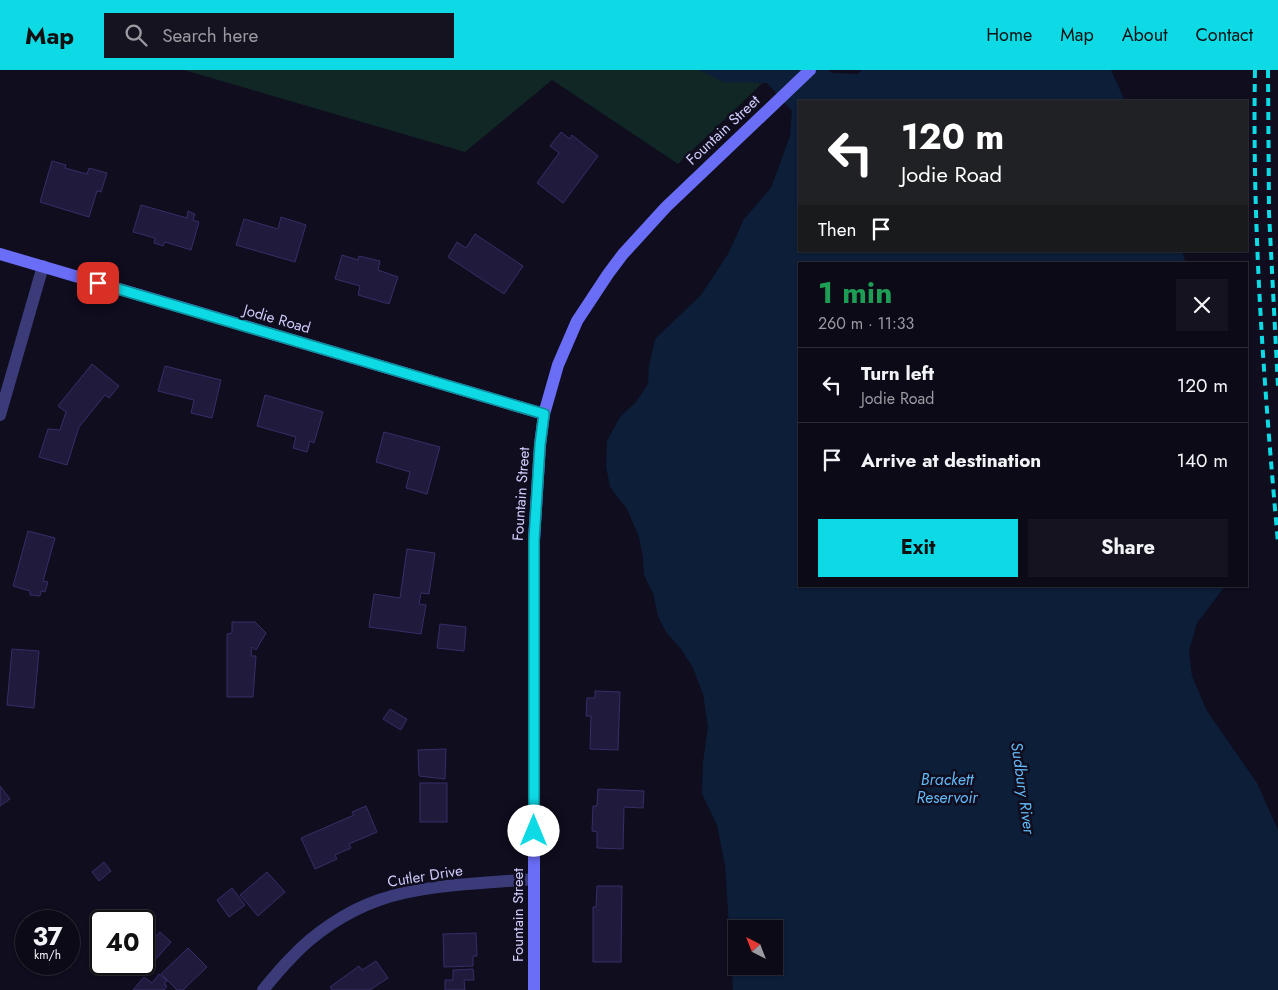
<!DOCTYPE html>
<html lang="en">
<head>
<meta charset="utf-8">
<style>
  :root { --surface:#0b0a16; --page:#14131f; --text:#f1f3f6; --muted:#9a9aa1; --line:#2b2b35; --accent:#0edae6 }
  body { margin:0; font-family:Jost,sans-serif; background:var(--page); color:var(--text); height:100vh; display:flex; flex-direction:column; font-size:19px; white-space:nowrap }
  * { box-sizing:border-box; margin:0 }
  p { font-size:16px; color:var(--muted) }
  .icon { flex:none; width:28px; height:28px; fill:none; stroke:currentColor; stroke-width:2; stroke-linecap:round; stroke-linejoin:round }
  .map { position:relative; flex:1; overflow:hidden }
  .details { position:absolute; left:798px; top:192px; width:450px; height:325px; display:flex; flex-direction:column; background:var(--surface); border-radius:0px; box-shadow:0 1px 4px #0004,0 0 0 1px var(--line) }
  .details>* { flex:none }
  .hud { position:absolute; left:798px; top:30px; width:450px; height:152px; border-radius:0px; box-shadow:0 1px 4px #0004,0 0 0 1px var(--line); background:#202124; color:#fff; overflow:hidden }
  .needle { width:32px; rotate:318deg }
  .fabs { position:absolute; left:728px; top:850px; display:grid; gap:10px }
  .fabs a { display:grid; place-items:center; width:55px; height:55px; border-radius:0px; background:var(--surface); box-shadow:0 1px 4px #0004,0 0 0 1px var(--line); font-size:25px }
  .speed { position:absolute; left:15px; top:840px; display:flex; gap:10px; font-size:25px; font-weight:700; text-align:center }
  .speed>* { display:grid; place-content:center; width:65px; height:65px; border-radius:50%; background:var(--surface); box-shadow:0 1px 4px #0004,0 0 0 1px var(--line); line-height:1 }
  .speed small { font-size:12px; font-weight:400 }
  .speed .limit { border:2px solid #111; border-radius:8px; background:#fff; color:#111 }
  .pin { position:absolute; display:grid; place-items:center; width:42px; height:42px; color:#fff; margin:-21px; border-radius:10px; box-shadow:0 2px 8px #0006 }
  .me { position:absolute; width:55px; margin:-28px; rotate:0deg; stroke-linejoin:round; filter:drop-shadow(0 0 4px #0008) }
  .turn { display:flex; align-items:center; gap:18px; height:105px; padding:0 20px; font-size:22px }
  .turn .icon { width:65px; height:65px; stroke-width:2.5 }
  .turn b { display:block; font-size:35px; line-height:42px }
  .then { display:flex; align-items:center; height:48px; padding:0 20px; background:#0003; gap:10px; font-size:19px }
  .round { display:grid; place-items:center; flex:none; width:52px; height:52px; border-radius:0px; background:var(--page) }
  .summary { display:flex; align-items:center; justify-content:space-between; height:85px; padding:0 20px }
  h1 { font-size:30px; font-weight:700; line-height:38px; color:#1e9e55 }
  .cta { display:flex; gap:10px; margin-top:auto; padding:10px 20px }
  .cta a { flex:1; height:58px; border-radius:0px; background:var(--accent); color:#111; font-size:20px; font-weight:700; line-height:58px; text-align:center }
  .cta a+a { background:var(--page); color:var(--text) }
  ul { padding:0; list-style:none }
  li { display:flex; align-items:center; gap:15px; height:75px; padding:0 20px; border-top:1px solid var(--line) }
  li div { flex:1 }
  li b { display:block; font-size:19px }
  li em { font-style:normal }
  header { display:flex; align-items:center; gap:30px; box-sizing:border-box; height:70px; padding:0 25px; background:var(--accent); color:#111 }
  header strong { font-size:24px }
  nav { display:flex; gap:28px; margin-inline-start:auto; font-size:18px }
  .search { width:350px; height:45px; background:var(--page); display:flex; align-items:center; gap:12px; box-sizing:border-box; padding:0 18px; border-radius:0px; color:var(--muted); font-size:19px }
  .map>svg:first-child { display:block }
</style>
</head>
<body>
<header>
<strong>Map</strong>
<div class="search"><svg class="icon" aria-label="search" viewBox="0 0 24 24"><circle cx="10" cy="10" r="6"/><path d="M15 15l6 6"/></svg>Search here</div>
<nav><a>Home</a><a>Map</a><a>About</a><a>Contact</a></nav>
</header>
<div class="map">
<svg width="1278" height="920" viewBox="0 0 1278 920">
  <rect width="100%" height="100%" fill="#0f0d1e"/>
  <path fill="#112725" d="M184,0H776L678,94L552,10L465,82Z"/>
  <path fill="#0c1e38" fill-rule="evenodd" d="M699,0H828L832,3L858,4L862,0H1111L1125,31H799V181H1182L1186,194H799V516H1225L1197,553L1189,581L1192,606L1207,641L1257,713L1278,760V920H733L725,795L717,755L702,724L703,692L708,657L703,624L693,598L681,579L666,562L658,546L653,523L644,505L643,487L639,467L627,439L610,417L606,396L607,371L620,347L636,332L648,314L649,296L655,269L701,225L728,184L744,149L771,118L790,66L792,41L767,13L723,12ZM736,859H774V896H736Z"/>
  <g fill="#201a3d" stroke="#372e68">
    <path d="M561,62L570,69L572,65L598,86L563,133L537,113L559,83L550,76Z"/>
    <path d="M52,91L66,95L65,98L87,104L89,98L107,103L101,122L97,121L89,147L40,132Z"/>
    <path d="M141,135L187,148L188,141L195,144L193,150L199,152L191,180L165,172L163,176L154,173L155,168L133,162Z"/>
    <path d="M281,147L306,155L295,192L236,175L244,149L278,159Z"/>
    <path d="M475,164L523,196L504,224L448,187L457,172L466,178Z"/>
    <path d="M342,185L358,190L359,186L380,191L378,200L398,207L389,234L358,225L360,216L335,209Z"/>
    <path d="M92,294L119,316L109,328L105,325L79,357L67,395L39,387L48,359L60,360L66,342L58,336Z"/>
    <path d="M165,296L221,310L212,348L191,343L194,330L158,321Z"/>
    <path d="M265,325L323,342L314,373L310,371L307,382L293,378L296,367L257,356Z"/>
    <path d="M384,362L440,377L427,424L406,418L410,402L376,392Z"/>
    <path d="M28,461L55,468L43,511L48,512L45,522L41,521L40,526L30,525V521L13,516Z"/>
    <path d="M407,479L435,483L429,524L421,523L419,534L426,535L421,564L369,557L374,524L400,528Z"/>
    <path d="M232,552H255L266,563L256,580L252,577L251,586H256L253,627H227V564L232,563Z"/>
    <path d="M440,554L466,557L464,581L437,578Z"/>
    <path d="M12,579L39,581L34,638L7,635Z"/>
    <path d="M595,621L620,622L618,680L590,679L591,646H586L587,628H595Z"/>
    <path d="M390,639L407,649L401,660L383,649Z"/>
    <path d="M446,679L445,709L419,706L418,680Z"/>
    <rect x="420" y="713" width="27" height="39"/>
    <path d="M0,716L10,729L0,736Z"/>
    <path d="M598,719L644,721L643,738L624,737L623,779L597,778V762L592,761L593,736H597Z"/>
    <path d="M366,736L377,762L349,774L351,778L335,785L337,789L315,799L301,768L354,745L352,742Z"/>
    <path d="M104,792L111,801L99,811L92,802Z"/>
    <path d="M267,802L285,822L258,846L240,825Z"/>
    <path d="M597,816H622L621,892H593V837H596Z"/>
    <path d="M232,818L245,835L229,847L217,830Z"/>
    <path d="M160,862L171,872L148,898L142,894H144V879Z"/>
    <path d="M476,863L477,886H473V896L444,897L443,864Z"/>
    <path d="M188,878L207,897L183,920H177L161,904Z"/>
    <path d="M376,891L388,908L370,920H332L330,917L359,896L362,900Z"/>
    <path d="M473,899L474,910H464L465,920H445V910H453V900Z"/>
    <path d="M159,904L167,911L164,914L167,916L164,920H133L144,907L152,913Z"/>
  </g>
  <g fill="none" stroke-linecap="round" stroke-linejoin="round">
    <g stroke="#3b3b7a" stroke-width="12">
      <path d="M0,345L43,196"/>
      <path d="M263,920C272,909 281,898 291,888C314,863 347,841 379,830C424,814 487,813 534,809"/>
    </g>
    <g stroke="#6a6df6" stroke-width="12">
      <path d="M0,184L544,344"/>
      <path d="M534,920V470L540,375L544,344L558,295L577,251L608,204L623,184L666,137L810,0"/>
    </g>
    <g stroke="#0edae6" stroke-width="4" stroke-dasharray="8 6" stroke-linecap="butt">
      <path d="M1255,0C1252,158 1264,315 1278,473"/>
      <path d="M1268,0L1269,143L1278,317"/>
    </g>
  </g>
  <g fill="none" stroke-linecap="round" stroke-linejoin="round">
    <defs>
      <path id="route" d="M98,213L544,344L540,375L534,470V761"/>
    </defs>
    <use href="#route" stroke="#098e96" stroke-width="12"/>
    <use href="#route" stroke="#0edae6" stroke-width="9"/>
  </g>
  <g text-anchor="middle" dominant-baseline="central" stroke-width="5" stroke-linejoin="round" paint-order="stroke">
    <g font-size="15" fill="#d0cdfc" stroke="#0f0d1e">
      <text transform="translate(723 60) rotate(-43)">Fountain Street</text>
      <text transform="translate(277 249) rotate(16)">Jodie Road</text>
      <text transform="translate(521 424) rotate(-86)">Fountain Street</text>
      <text transform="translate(425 806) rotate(-9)">Cutler Drive</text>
      <text transform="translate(518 845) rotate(-90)">Fountain Street</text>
    </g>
    <g font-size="16" font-style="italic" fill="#62b7f5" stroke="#0f0d1e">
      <text x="947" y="709">Brackett<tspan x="947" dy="18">Reservoir</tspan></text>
      <text transform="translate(1023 718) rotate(82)">Sudbury River</text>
    </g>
  </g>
</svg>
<div class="fabs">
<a><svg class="needle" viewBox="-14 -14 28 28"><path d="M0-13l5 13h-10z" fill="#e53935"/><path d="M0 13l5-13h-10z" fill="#9a9aa1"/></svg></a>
</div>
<div class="speed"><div>37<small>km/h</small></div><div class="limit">40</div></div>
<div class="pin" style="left:98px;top:213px;background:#d93025"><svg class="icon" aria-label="arrive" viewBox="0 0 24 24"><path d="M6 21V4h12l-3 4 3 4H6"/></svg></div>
<svg class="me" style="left:534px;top:761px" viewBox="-20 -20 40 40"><circle r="19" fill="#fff"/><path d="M0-13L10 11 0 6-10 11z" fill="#0edae6"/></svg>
<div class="hud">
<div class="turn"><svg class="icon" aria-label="left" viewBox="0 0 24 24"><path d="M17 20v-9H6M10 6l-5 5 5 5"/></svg><div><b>120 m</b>Jodie Road</div></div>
<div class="then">Then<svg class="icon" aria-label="arrive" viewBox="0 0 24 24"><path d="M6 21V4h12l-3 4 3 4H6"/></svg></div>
</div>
<section class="details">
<div class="summary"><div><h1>1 min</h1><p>260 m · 11:33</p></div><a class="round"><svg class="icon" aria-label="close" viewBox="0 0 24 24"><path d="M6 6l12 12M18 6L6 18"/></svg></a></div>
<ul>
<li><svg class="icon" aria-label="left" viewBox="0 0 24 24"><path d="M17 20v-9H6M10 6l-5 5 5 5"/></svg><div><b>Turn left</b><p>Jodie Road</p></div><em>120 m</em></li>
<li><svg class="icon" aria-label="arrive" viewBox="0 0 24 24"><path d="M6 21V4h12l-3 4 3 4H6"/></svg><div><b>Arrive at destination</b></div><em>140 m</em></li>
</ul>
<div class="cta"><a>Exit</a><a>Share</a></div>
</section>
</div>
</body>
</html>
